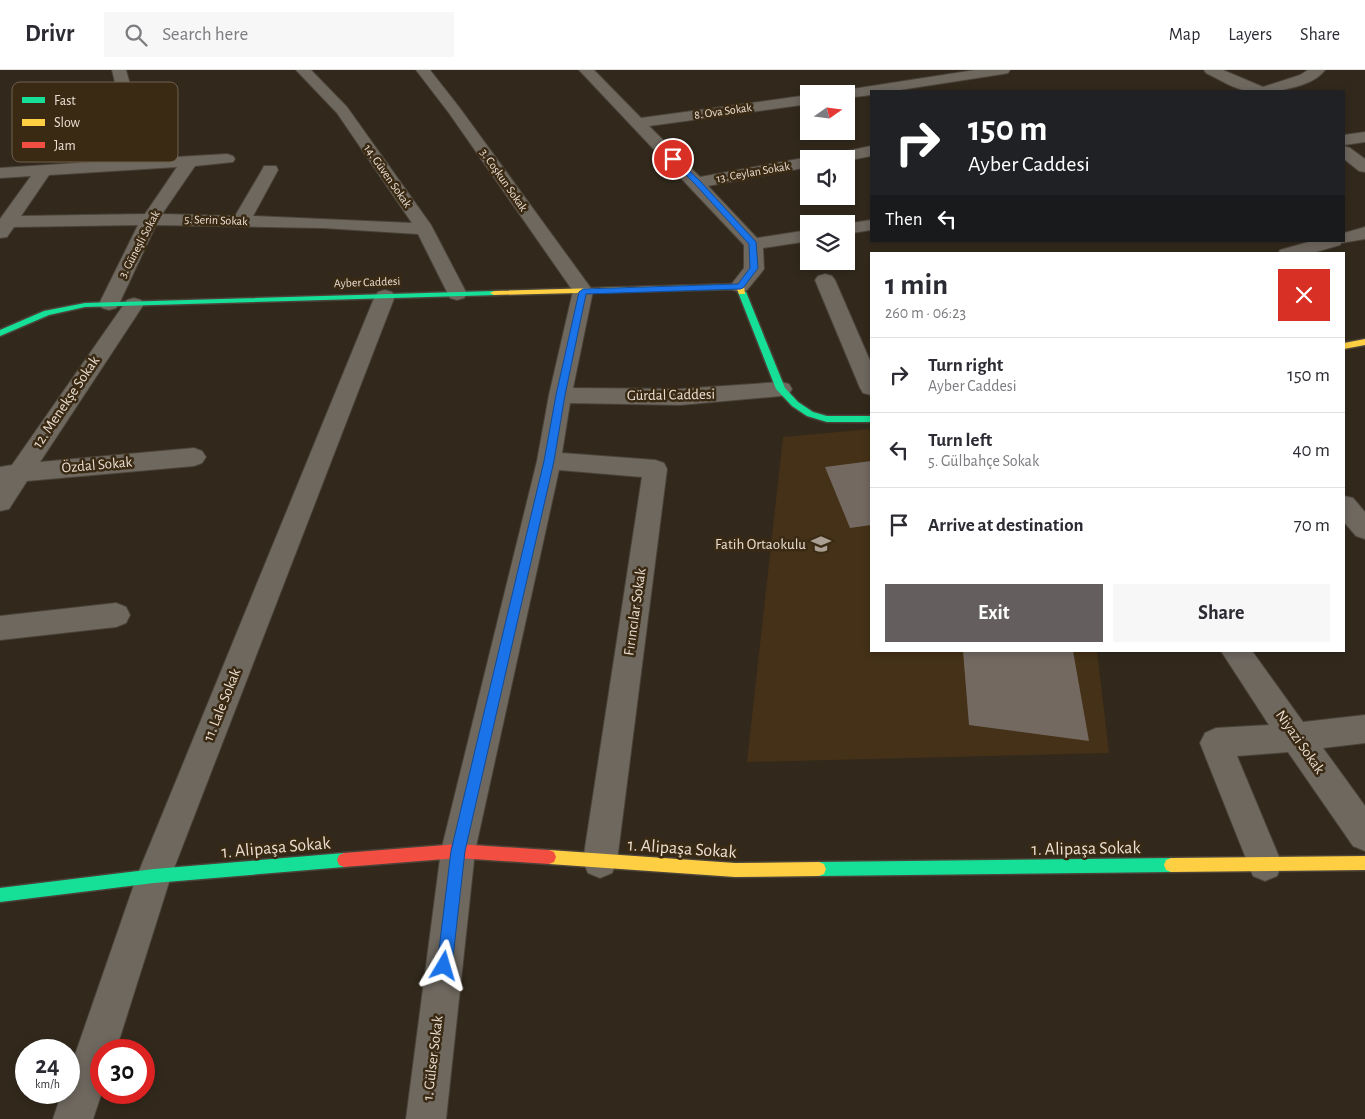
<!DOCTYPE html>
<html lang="en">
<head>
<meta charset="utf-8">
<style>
  :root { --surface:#fff; --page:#f7f7f7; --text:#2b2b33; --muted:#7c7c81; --line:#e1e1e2; --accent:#645f5e }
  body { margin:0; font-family:"Alegreya Sans",sans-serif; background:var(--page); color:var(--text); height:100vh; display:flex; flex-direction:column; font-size:19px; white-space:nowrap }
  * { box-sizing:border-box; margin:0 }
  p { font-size:16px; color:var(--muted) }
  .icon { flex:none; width:28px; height:28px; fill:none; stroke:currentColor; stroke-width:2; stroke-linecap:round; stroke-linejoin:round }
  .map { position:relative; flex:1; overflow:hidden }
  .details { position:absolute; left:870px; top:182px; width:475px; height:400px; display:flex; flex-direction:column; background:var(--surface); border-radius:0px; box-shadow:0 2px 8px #0003 }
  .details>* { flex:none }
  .guide { position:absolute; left:870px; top:20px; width:475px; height:152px; border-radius:0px; box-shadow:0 2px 8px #0003; background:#202124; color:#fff; overflow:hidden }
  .needle { width:32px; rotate:76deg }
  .buttons { position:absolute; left:800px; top:15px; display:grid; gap:10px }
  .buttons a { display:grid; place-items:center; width:55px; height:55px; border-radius:0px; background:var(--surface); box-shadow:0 2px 8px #0003; font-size:25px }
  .speed { position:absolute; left:15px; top:969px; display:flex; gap:10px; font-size:25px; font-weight:700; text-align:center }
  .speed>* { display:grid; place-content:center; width:65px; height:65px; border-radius:50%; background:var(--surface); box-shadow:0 2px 8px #0003; line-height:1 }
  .speed small { font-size:12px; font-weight:400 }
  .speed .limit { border:8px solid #d22; background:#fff; color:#111 }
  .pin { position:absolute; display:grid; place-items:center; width:42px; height:42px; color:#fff; margin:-21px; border:2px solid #fff; border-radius:50%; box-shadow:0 1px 5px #0007 }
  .me { position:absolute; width:55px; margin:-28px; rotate:7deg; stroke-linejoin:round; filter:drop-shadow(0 0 4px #0008) }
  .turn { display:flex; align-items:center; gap:18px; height:105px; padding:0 15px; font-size:22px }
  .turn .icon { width:65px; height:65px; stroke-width:2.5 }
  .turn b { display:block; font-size:35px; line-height:42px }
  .then { display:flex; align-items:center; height:48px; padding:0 15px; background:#0003; gap:10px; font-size:19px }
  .round { display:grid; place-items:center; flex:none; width:52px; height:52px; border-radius:0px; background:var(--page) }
  .head { display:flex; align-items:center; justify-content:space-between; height:85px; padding:0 15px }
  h1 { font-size:30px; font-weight:700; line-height:38px }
  .primary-button { display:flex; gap:10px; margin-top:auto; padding:10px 15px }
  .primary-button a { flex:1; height:58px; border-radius:0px; background:var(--accent); color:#fff; font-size:20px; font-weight:700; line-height:58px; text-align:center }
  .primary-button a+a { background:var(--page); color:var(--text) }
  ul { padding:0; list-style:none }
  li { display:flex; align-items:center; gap:15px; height:75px; padding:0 15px; border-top:1px solid var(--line) }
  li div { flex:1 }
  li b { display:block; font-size:19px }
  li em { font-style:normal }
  header { display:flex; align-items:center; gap:30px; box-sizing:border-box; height:70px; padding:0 25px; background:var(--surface); border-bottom:1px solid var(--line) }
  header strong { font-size:24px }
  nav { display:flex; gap:28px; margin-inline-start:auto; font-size:18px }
  .search { width:350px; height:45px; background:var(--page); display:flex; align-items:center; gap:12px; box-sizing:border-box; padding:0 18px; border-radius:0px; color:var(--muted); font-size:19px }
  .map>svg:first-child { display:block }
</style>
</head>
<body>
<header>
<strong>Drivr</strong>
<div class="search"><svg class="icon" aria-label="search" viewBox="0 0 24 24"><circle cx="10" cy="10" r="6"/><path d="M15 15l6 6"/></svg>Search here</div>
<nav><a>Map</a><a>Layers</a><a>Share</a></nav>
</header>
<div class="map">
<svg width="1365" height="1049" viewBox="0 0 1365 1049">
  <rect width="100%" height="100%" fill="#32291c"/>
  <path fill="#443117" d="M871,359V581H1097L1109,683L747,692L783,367Z"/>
  <g fill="#736961">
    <path d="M871,391V455L850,458L825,397Z"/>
    <path d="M963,581H1073L1089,671L969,655Z"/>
  </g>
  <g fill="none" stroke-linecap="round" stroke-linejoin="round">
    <defs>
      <g id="street">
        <path d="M112,0H126L142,57L125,90L227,84L233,86L235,89L233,92L195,96L162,144L235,146L262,100L264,96H276L278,100L253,146L412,153L337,43L296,0H311L347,37L431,155L467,224L464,228L457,230L450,228L418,164L323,158L156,155L119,234L116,238L109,240L102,238L99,234L138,155L14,157L7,167L0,168V149L31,106L0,108V98L108,91L126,57ZM177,97L145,144L21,146L49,105Z"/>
        <path d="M416,0H430L459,37L593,221L573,318L680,319L781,312L789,314L792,319L789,324L781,326L680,335L570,333L562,383L655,390L664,393L667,399L617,791L612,803L600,808L588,803L583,791L642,407L559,400L475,781L446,1049H406L441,781L537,391L549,325L573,221L449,43Z"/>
        <path d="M579,0H594L641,48L809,25V34L649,56L700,107L809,87L815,88L809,89V97L708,116L757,168L809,160V171L763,178L764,199L761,203L747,220L740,222L733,220L730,216L744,198V175Z"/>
        <path d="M975,0H1010L1008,3L1003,4L893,21H871V25L846,28V24H839L841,21L846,20Z"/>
        <path d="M1204,0H1223L1263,17L1300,5L1308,0H1325C1312,18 1270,24 1249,21C1235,20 1219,9 1206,3Z"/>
        <path d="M1365,62V72L1344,75V65Z"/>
        <path d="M871,76V86L846,91V89H821L823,86Z"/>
        <path d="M1344,76L1350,78L1365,89V102L1359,101L1344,89Z"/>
        <path d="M871,150V160L846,164L845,154Z"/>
        <path d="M1365,157V169L1341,173L1340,175L1309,184H1278L1280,180L1312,171H1344V163Z"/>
        <path d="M825,204L832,206L835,210L871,293V325L863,323L860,318L815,210L818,206Z"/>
        <path d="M385,220L392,222L395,226L171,806L116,980H101L102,1022L93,1049H53L62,1022H69V1002L137,806L375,226L378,222Z"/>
        <path d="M134,228L141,230L144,234L40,392L194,378L202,381L206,387L202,393L194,396L27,411L9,439L0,441V397L12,395L127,230Z"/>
        <path d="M1344,426L1353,428L1365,442V469L1356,466L1344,452Z"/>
        <path d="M116,533L126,537L130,545L126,553L116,557L0,570V546Z"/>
        <path d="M1221,581H1252L1303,652L1365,645V673L1323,678L1365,736V781L1353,776L1288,682L1237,686L1282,794L1277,806L1265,811L1253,806L1200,673L1205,663L1216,658L1269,655Z"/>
      </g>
      <g id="fast">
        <path d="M739,220L746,222L785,318L798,332L813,342L827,346H871V352H827L807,346L792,336L776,319L738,222Z"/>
        <path d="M494,221H497V225L85,237L49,245L0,266V260L44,241L85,233Z"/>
        <path d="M344,783L349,785L351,790L349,795L344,797L154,813L0,832V818L154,799Z"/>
        <path d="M1171,788L1176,790L1178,795L1176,800L1171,802L819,806L814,804L812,799L814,794L819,792Z"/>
      </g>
      <g id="slow">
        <path d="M740,214L744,216L745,224H739L737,219L494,225L490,223L494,221Z"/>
        <path d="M1365,269V275L1344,279V273Z"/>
        <path d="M549,780L735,793L819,792L824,794L826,799L824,804L819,806L735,807L549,794L544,792L542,787L544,782Z"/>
        <path d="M1365,786V800L1171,802L1166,800L1164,795L1166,790L1171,788Z"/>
      </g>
      <path id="jam" d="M458,774L549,780L554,782L556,787L554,792L549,794L458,788L344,797L339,795L337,790L339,785L344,783Z"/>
    </defs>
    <use href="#street" stroke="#4b4339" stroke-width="2"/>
    <use href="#fast" stroke="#4b4339" stroke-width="3"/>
    <use href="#slow" stroke="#4b4339" stroke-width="3"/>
    <use href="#jam" stroke="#4b4339" stroke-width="3"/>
    <use href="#street" fill="#6e685f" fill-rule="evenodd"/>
    <use href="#fast" fill="#16e098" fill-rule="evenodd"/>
    <use href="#slow" fill="#ffcf43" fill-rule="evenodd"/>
    <use href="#jam" fill="#f24e42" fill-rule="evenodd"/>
  </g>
  <path fill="#1a73e8" stroke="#114b97" d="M671,87H675L700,111L756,172L758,198L743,218L740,219L586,224L565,325L554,391L465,781L452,896L450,901L444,904L439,901L437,896L451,781L544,391L556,325L579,222L583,219L738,214L750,198L749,174L695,114L671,90Z"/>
  <defs>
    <symbol id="school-bare" viewBox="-9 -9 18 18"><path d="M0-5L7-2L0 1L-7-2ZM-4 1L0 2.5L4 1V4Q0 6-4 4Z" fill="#aa9f92" stroke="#3a2a14" stroke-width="2.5" paint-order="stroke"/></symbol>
  </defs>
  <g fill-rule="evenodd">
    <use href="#school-bare" x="807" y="460" width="28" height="28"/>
  </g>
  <g text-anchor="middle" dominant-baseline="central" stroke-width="5" stroke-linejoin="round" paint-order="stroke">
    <g font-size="12" fill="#eadfd2" stroke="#3a2a14">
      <text transform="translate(723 41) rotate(-8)">8. Ova Sokak</text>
      <text transform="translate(753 102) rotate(-10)">13. Ceylan Sokak</text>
      <text transform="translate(388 106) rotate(55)">14. Güven Sokak</text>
      <text transform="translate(504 110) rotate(55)">3. Coşkun Sokak</text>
      <text transform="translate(216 150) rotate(2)">5. Serin Sokak</text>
      <text transform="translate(139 174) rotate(-62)">3. Güneşli Sokak</text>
      <text transform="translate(367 212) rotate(-2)">Ayber Caddesi</text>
    </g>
    <g font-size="15" fill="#eadfd2" stroke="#3a2a14">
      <text transform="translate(671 325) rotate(-1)">Gürdal Caddesi</text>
      <text transform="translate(66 332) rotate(-56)">12. Menekşe Sokak</text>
      <text transform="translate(97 395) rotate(-5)">Özdal Sokak</text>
      <text transform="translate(635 542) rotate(-82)">Fırıncılar Sokak</text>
      <text transform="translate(222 635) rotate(-68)">11. Lale Sokak</text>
      <text transform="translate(1300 672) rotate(55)">Niyazi Sokak</text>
      <text transform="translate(433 988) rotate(-83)">1. Gülser Sokak</text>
    </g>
    <g font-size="15" fill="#eadfd2" stroke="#3a2a14" text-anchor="end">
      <text x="806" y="474">Fatih Ortaokulu</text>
    </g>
    <g font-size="18" fill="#eadfd2" stroke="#3a2a14">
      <text transform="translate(276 778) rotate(-5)">1. Alipaşa Sokak</text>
      <text transform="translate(682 779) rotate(4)">1. Alipaşa Sokak</text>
      <text transform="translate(1086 779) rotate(-1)">1. Alipaşa Sokak</text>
    </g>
  </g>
  <rect x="12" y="12" width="166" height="80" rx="8" fill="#3a2a14" stroke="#6f604d" stroke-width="1"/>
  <rect x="22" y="27" width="23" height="6" fill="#16e098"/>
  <rect x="22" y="49" width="23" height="7" fill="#ffcf43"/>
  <rect x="22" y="72" width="23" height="6" fill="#f24e42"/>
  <g font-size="14" fill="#eadfd2">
    <text x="54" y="35">Fast</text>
    <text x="54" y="57">Slow</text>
    <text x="54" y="80">Jam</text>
  </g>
</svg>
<div class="buttons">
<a><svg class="needle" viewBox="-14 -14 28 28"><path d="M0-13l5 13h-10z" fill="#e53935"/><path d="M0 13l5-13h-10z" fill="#7c7c81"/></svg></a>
<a><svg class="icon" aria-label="sound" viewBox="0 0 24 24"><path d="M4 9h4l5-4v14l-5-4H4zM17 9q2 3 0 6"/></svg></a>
<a><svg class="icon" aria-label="layers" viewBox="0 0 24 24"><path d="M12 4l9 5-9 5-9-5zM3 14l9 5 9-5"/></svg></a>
</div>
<div class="speed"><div>24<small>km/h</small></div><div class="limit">30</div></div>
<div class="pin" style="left:673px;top:89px;background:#d93025"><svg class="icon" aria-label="arrive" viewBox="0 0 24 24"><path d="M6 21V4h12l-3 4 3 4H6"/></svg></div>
<svg class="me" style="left:444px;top:896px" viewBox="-20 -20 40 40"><path d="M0-17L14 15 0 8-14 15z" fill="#1a73e8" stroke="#fff" stroke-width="4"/></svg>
<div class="guide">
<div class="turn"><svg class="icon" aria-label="right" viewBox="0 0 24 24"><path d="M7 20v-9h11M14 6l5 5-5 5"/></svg><div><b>150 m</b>Ayber Caddesi</div></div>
<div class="then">Then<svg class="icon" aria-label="left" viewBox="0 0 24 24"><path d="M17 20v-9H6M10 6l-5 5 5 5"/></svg></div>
</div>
<section class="details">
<div class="head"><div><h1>1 min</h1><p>260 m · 06:23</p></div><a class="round" style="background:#d93025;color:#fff"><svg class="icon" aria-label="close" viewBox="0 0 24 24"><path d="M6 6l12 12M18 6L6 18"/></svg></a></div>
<ul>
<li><svg class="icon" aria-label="right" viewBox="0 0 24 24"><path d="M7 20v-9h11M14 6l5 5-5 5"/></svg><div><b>Turn right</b><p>Ayber Caddesi</p></div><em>150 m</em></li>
<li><svg class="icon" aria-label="left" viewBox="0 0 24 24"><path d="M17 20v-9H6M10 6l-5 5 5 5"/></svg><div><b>Turn left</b><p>5. Gülbahçe Sokak</p></div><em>40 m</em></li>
<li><svg class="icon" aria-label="arrive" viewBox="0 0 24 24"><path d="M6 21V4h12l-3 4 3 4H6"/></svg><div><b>Arrive at destination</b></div><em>70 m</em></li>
</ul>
<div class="primary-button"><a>Exit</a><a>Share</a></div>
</section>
</div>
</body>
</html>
